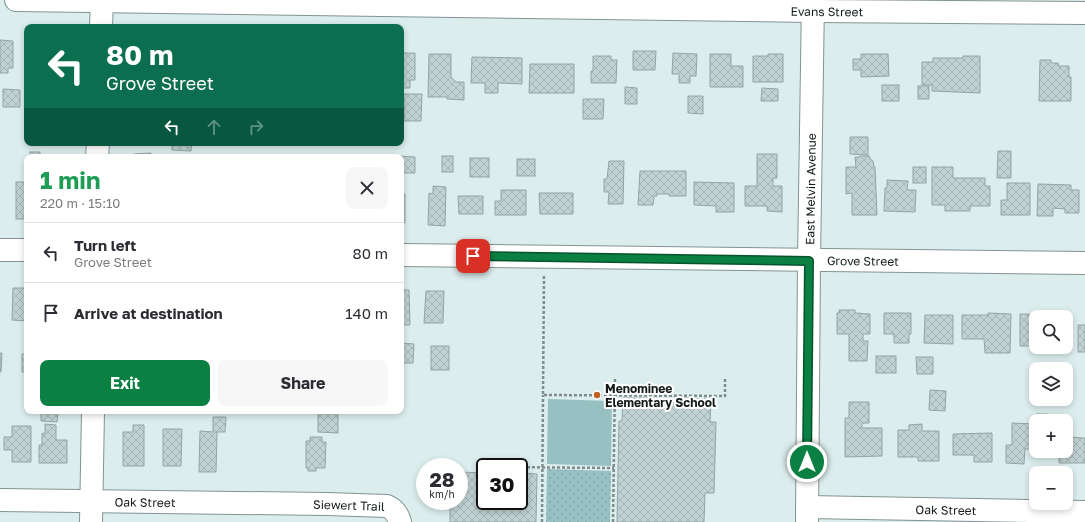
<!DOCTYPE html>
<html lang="en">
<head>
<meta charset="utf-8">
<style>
  :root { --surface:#fff; --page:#f7f7f7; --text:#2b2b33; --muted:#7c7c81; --line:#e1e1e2; --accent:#0b8043 }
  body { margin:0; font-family:"Golos Text",sans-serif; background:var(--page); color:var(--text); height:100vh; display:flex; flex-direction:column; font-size:15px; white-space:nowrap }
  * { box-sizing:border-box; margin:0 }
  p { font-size:13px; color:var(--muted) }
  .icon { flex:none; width:22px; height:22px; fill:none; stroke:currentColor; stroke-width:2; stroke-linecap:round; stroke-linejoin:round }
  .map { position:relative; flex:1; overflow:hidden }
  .panel { position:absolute; left:24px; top:154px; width:380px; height:260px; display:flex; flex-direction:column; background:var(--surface); border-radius:8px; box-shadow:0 2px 6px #0003 }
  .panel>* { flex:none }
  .banner { position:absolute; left:24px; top:24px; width:380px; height:122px; border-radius:8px; box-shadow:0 2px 6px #0003; background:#0b6e4f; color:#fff; overflow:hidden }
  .tools { position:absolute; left:1029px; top:310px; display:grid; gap:8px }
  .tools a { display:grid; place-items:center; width:44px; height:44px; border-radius:8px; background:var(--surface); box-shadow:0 2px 6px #0003; font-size:20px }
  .speed { position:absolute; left:416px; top:458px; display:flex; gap:8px; font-size:20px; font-weight:700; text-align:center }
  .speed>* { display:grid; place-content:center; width:52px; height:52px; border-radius:50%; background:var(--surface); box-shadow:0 2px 6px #0003; line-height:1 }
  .speed small { font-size:10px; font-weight:400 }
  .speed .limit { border:2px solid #111; border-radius:6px; background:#fff; color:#111 }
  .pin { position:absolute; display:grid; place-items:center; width:34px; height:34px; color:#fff; margin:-17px; border-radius:8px; box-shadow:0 2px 6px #0006 }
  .me { position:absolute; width:44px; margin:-22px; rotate:0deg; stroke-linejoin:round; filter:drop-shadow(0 0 3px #0008) }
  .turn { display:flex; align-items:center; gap:14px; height:84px; padding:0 16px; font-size:18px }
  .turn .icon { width:52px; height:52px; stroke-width:2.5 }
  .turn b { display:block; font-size:28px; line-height:34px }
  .lanes { display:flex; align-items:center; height:38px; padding:0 16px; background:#0003; justify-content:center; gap:20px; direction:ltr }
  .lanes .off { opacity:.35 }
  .round { display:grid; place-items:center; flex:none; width:42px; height:42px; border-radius:8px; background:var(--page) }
  .head { display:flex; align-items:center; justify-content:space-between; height:68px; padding:0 16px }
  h1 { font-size:24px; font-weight:700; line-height:30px; color:#1e9e55 }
  .cta { display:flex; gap:8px; margin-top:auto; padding:8px 16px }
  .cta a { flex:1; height:46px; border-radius:8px; background:var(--accent); color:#fff; font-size:16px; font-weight:700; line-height:46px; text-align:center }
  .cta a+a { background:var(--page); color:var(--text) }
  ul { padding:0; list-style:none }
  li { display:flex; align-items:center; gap:12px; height:60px; padding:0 16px; border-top:1px solid var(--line) }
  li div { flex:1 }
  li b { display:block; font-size:15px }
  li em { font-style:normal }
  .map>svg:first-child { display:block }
</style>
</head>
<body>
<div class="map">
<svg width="1085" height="522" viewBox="0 0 1085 522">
  <defs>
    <pattern id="grass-dots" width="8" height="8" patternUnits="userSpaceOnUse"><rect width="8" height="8" fill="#96c0c1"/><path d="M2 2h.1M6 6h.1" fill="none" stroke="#80a4a5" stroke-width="1.8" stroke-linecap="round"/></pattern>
    <pattern id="building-cross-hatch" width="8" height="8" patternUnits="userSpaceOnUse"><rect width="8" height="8" fill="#c1d2d2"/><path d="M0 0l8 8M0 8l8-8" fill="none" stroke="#a5b4b4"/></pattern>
  </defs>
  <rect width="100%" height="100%" fill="#dceded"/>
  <path fill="url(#grass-dots)" d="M547,469L611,471L610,522H546Z"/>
  <path fill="#96c0c1" d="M548,399L612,401L611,466L547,464Z"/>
  <g fill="url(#building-cross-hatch)" stroke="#94a4a4">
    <path d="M0,40L13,41V68H8V73H0Z"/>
    <path d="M633,51H656L655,70H633Z"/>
    <path d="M401,53H415V80H410V88H401Z"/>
    <path d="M673,53L697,54L696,76H690V83H679V74H672Z"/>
    <path d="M429,54H451V77L456,82H464V100L447,99V97H428Z"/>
    <path d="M710,54H731V66H743V87H710Z"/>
    <path d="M768,54H783V82H753V56H768Z"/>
    <path d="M861,54H888L889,76L861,77V70H853V59H861Z"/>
    <path d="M593,56H611V60H617L616,83H591V71H593Z"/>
    <path d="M963,56H980V93L932,91V85H922V62H933V58H963Z"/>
    <path d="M472,57L522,58V84L498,83V93H485V83H471Z"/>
    <path d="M1040,60H1051V63H1058L1059,66H1069V77H1071V101H1039Z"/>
    <path d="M530,64H574V93H529Z"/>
    <rect x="882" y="85" width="17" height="16"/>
    <rect x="918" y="86" width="11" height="13"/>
    <path d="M625,87L637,88V104H625Z"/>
    <path d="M762,88L778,89V101H761Z"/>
    <path d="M3,89L20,90V107H3Z"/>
    <rect x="401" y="94" width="2" height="12"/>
    <path d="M404,94H422L421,121H404Z"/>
    <path d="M688,96H703V114L688,113Z"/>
    <path d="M583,99H604L603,119H583Z"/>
    <path d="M850,137H868V155L850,154Z"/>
    <path d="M135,143H165V145L135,144Z"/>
    <path d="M172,143H192L191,151L172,150Z"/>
    <path d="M998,151H1011V178H997Z"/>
    <rect x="30" y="152" width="10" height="5"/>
    <path d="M151,153V157H134V154Z"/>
    <path d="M757,154H777V178H773V186H782V212L767,211V206H745V186H757Z"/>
    <rect x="327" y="155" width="16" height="2"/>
    <rect x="241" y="156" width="23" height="1"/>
    <path d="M398,156L415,157V173H401V157Z"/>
    <rect x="442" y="156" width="11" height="16"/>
    <path d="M860,156H869L871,160L873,161L874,167H875L877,215H852V193L846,194V167H856L855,157H859L858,158Z"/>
    <rect x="470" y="158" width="19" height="19"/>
    <rect x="517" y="159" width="18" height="17"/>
    <path d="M609,161H624L623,204H608L609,192H604V179H607Z"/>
    <rect x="913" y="167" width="13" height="16"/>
    <path d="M932,167H953V178H985V186H990V206H970V211H945V205H932Z"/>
    <path d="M640,171H686V196H669V194H656L657,196H654L653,205H638Z"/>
    <path d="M887,180L908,181L907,190H916L915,212L884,211L885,188H887Z"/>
    <rect x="16" y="182" width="11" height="37"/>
    <path d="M694,182L734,183V212H716V206L694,205Z"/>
    <path d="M1007,183H1030V215H1001V200H1007Z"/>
    <path d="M1038,184L1071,185V190H1079V213H1065V209L1053,208V216H1037Z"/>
    <path d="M401,185H403V194H405V223H401Z"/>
    <path d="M433,186L446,187L445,226L428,225L429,193L433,194Z"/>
    <path d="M501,190H526V215H495V201H501Z"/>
    <path d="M539,193H573V214H540Z"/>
    <path d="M458,196H483V214H459Z"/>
    <path d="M13,288H27V321L12,320Z"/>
    <path d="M401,290H409L410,325H401Z"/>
    <path d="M426,291H444L443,323H424Z"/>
    <path d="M839,310H855V313L870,314V334H863V341H868L867,361H849V334H837V313H839Z"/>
    <path d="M884,313H911V334H909V343H894V334H884Z"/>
    <path d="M988,313L1011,314L1010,353H985L984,339H962V315H988Z"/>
    <path d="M1020,314L1056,315V316L1066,317H1036V343L1033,342V346H1020Z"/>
    <path d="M925,315H953V344L924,343Z"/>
    <rect x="1078" y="325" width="7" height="27"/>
    <path d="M401,343L414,344L413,363H401Z"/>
    <rect x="431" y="346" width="18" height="24"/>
    <path d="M0,353H2L1,372H0Z"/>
    <rect x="22" y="354" width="5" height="18"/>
    <rect x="876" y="356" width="20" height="17"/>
    <path d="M916,357H933V374H917Z"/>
    <path d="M930,390L946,391L945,411L929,410Z"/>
    <path d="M623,398H648L647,402L685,404V398L711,399L710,422H716L714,493H705L704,522H617L619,421H622Z"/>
    <path d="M849,402H869V423H862V428H882V456L845,457V418H849Z"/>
    <path d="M41,411H58L57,422L41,421Z"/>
    <path d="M318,413H338V433L318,432Z"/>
    <path d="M1036,414H1048V421H1036V449H1025L1024,464L1006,463V445H1012V423L1035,424Z"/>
    <path d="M213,417H226L225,432H217L216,472H199L200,431L213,432Z"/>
    <path d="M45,424L56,425V440H67V463H39V445H42V433L45,434Z"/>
    <path d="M922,424V431H939V461H918V457H898V430H909V425Z"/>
    <path d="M133,425H144V466H123V432H133Z"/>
    <path d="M12,426H31V462H12V450H4V437H12Z"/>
    <path d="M163,429H182L181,466H163Z"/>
    <path d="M992,433V462H974V455H953V434Z"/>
    <path d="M310,437H322V442H326L325,468H316V471H308V468H306V441H310Z"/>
    <path d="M1066,437L1085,438V463H1059V451H1066Z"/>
    <path d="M459,472L485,473V501H519V473L537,474L536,522H450V501H459Z"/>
  </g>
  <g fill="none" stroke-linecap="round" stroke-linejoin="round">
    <defs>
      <g id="minor">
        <path id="s1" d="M16,0L813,11L1085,13"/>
        <path d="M101,27L102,0"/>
        <path d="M97,157L98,143"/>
        <path d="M0,250H27"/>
        <path id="s2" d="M401,255L1085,263"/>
        <path id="s3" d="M0,500L327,504L387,506C394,509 398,514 400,522"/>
        <path id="s4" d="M807,507L1085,512"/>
        <path d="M91,522L93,411"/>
        <path id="s5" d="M807,522L809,261L813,0"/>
      </g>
    </defs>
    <use href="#minor" stroke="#839393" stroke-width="24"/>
    <g stroke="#808c8c" stroke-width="2.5" stroke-dasharray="3 2" stroke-linecap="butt">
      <path d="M544,276L543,395L725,396V378"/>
      <path d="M492,467L614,468"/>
      <path d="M542,522L543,395"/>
      <path d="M613,522L615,379"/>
    </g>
    <use href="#minor" stroke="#fff" stroke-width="22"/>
  </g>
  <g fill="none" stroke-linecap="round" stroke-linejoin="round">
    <defs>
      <path id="route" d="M473,256L809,261L807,462"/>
    </defs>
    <use href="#route" stroke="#07532c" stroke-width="10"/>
    <use href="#route" stroke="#0b8043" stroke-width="7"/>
  </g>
  <circle fill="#c25f25" stroke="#fff" stroke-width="1.5" cx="597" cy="395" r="4"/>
  <g text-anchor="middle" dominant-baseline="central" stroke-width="4" stroke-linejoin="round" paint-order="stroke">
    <g font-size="12" fill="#151b1b" stroke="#fff">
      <text stroke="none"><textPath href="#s1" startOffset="811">Evans Street</textPath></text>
      <text stroke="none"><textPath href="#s5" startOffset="333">East Melvin Avenue</textPath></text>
      <text stroke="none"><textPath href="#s2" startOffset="462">Grove Street</textPath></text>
      <text stroke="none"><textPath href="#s3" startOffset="145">Oak Street</textPath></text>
      <text stroke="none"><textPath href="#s3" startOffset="349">Siewert Trail</textPath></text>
      <text stroke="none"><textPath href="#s4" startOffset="139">Oak Street</textPath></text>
    </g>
    <g font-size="12" font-weight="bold" fill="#151b1b" stroke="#fff" text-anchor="start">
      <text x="605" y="388">Menominee<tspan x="605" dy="14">Elementary School</tspan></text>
    </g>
  </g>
</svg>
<div class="tools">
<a><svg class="icon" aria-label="search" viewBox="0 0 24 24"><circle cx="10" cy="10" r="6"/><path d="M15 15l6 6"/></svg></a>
<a><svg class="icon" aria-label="layers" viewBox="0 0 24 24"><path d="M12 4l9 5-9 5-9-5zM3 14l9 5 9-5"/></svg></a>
<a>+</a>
<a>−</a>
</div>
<div class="speed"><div>28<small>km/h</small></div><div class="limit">30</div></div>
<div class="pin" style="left:473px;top:256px;background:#d93025"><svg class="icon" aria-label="arrive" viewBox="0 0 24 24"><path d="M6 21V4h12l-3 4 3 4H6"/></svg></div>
<svg class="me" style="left:807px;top:462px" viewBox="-20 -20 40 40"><circle r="17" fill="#0b8043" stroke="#fff" stroke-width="3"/><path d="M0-11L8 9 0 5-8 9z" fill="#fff"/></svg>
<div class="banner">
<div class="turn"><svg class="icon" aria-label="left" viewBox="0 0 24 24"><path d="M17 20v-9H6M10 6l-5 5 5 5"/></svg><div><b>80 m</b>Grove Street</div></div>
<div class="lanes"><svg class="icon" aria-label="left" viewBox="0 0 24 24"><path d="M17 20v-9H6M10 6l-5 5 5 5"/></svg><svg class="icon off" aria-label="ahead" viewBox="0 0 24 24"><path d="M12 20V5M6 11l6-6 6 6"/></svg><svg class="icon off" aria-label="right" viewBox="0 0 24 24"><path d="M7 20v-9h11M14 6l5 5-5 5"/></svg></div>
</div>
<section class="panel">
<div class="head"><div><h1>1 min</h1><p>220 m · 15:10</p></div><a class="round"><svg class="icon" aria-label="close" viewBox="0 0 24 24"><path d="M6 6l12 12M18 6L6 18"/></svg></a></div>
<ul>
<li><svg class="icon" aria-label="left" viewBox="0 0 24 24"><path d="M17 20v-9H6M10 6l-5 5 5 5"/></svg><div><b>Turn left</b><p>Grove Street</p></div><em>80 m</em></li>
<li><svg class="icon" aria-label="arrive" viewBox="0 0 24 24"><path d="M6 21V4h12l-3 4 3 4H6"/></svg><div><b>Arrive at destination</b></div><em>140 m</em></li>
</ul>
<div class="cta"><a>Exit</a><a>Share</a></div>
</section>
</div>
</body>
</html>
